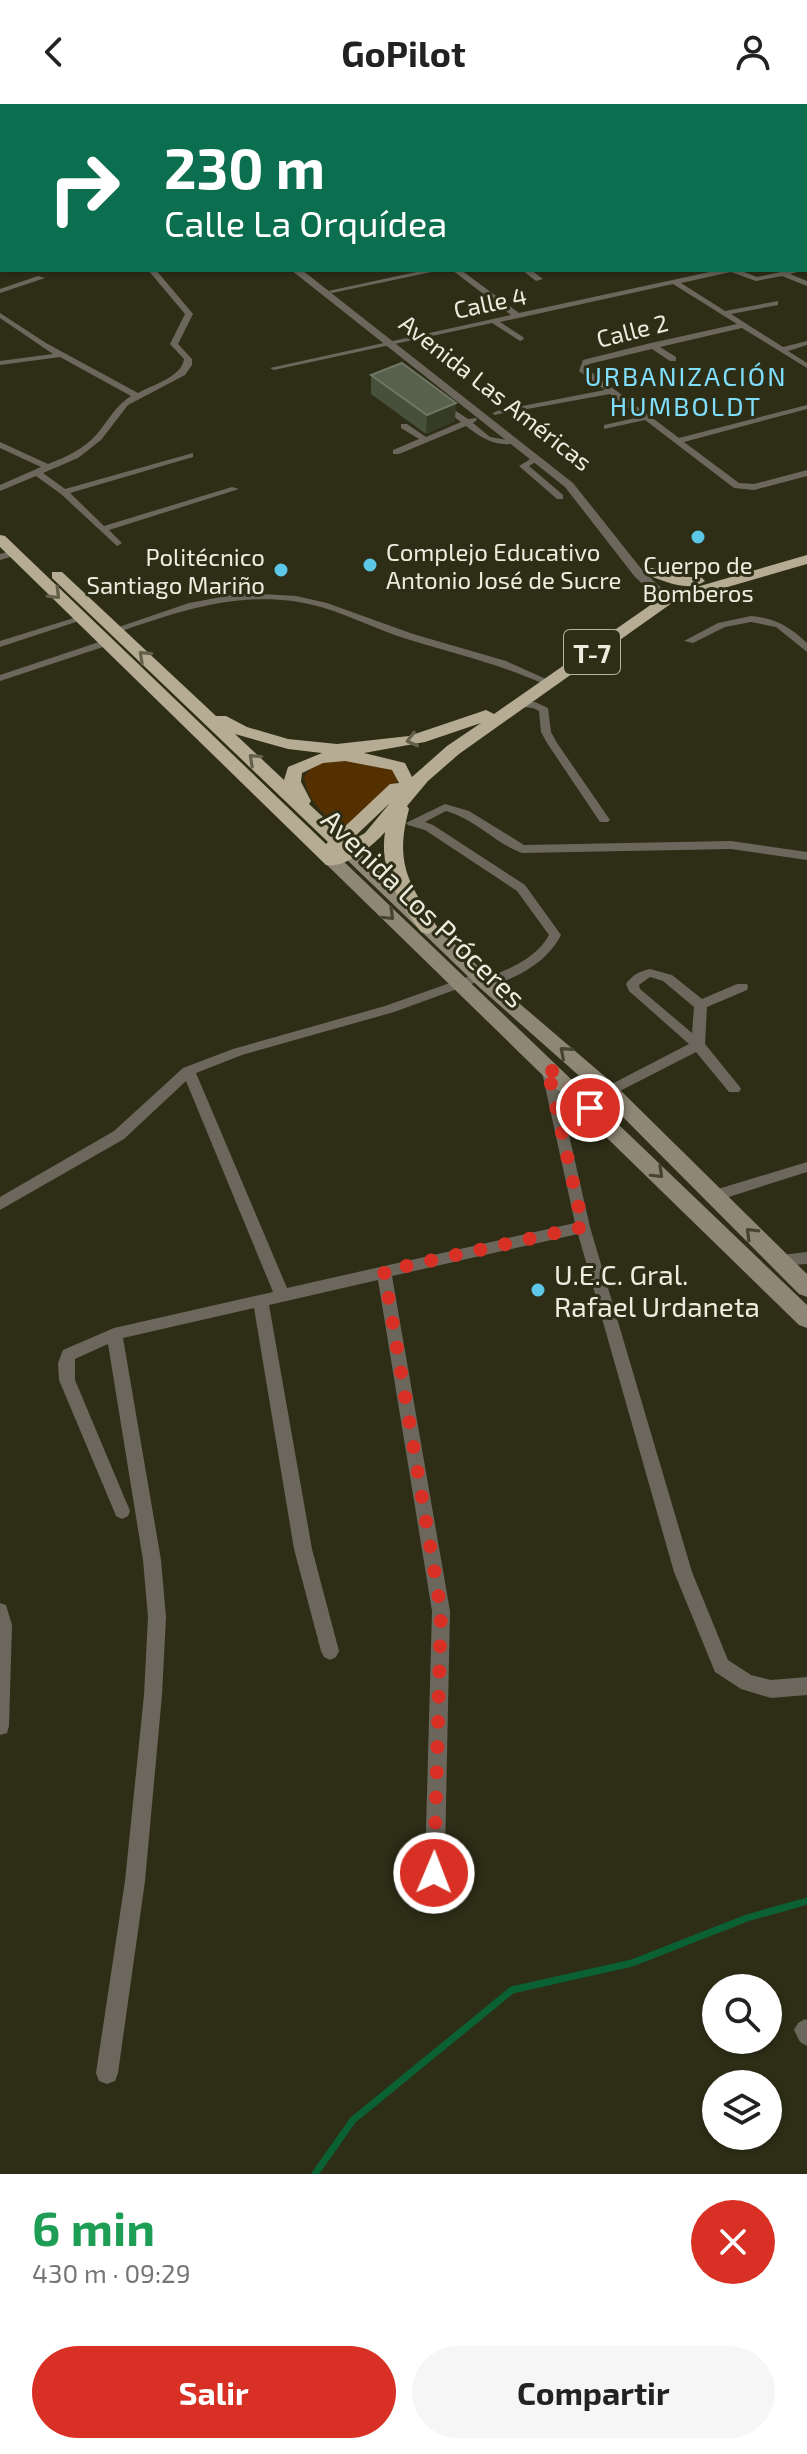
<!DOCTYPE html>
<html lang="es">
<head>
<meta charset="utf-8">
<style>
  :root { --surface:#fff; --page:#f6f6f6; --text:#222; --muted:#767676; --accent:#d93025 }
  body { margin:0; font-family:"Exo 2",sans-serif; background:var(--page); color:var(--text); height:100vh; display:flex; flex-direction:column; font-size:30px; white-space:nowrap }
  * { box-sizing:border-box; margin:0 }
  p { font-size:26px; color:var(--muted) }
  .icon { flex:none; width:44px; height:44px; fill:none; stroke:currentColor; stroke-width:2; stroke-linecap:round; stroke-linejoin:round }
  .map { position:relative; height:2070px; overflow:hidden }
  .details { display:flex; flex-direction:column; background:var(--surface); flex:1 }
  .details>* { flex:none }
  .hud { position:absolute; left:0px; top:0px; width:808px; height:168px; box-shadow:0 2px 6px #0004; background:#0b6e4f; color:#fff; overflow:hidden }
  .fabs { position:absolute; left:702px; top:1870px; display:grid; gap:16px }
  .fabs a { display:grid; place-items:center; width:80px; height:80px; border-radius:50%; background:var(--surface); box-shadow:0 2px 6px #0004; font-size:40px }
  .pin { position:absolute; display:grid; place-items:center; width:68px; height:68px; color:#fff; margin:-34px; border:4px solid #fff; border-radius:50%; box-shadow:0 2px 8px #0007 }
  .me { position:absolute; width:88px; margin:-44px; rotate:1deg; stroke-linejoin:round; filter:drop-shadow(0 0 6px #0008) }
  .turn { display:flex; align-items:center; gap:28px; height:168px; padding:0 32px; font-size:36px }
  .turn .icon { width:104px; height:104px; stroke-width:2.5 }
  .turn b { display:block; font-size:56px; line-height:68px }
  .round { display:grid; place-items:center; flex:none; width:84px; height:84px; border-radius:42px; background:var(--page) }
  .head { display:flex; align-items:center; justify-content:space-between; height:136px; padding:0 32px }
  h1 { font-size:48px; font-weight:700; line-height:60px; color:#1e9e55 }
  .action { display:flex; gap:16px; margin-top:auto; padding:16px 32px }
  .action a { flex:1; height:92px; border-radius:48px; background:var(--accent); color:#fff; font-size:32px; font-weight:700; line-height:92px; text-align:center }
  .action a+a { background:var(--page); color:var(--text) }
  header { display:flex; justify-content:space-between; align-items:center; height:104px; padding:0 32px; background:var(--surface); font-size:36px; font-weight:700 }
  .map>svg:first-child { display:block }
</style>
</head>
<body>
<header><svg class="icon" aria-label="back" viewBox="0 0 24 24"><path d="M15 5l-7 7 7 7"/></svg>GoPilot<svg class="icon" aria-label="person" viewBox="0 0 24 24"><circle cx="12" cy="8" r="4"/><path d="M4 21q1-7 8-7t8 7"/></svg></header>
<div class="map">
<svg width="807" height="2070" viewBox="0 0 807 2070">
  <rect width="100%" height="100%" fill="#2e2e17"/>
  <path fill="#542f00" d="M331,655H346L392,664L399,676L342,726C323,709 308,698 304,673L313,661Z"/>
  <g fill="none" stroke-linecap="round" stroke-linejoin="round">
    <path stroke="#0a6234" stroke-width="7" d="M315,2070L353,2016L512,1886L632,1859L747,1814L807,1797"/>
    <g fill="#0a6234" fill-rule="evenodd">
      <path d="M591,0H603L604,2H592Z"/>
      <rect x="806" y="91" width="1" height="8"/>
    </g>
    <g fill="#6b675c" fill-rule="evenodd">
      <path d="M392,0L404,2H389Z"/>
      <rect x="0" y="20" width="2" height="4"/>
      <rect x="0" y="66" width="2" height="4"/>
      <rect x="0" y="77" width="2" height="4"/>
      <path d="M0,145H2L0,150Z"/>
      <path d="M148,166H156L193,210L178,240L192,255V261L185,271L128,301L101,336L78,354L43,369L65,385L193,349V353L70,389L104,422L232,383L239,385L109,426L122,439L117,442L61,390L36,372L0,387V381L41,363L0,344V338L48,360C66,353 84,345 97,330C108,317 116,301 131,292L60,253L0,261V257L53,250L0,214V209L46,239L138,289C152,281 182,273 184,255L170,240L185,210Z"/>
      <path d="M426,166H441L332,189L328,187Z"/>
      <path d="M452,166H461L519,209L719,166H739L757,173L790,166H805L790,170L807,177V182L782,172L756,177L731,168L681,179L725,207L778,197V201L731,210L783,243L807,237V241L788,247L807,259V264L742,224L660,243L676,253V257H670L652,245L589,260L586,264L679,334L807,301V305L684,338L739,379L754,380L807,366V372L754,386L734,384L645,316L604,325V321L640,313L610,290L494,311L493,309L497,307L605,286L579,267L583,256L651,239L737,220L673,180L500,218L523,233L524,235L520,237L492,219L274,266L270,264L511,211Z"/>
      <path d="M522,166H531L543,175L536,177Z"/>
      <path d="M38,172L45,174L0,189V185Z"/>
      <path d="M441,297L468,315L476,314L477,316L473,319L490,333L518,338C499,345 481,334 466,322L399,350H393V346L419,335L401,324V320H407L426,333L461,318L438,301L437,299Z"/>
      <path d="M532,354L539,356L529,362L563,391V395H557L519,362Z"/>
      <path d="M14,446L17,447V451L0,456V450Z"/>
      <path d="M243,489L296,492L327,499L413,530L506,557L555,579L554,581H546C501,560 454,550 407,535C378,526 351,512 321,503C251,483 185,505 119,528L110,526L189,499Z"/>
      <path d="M751,512C775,514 790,523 807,539V548L776,523L751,518L725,523L693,539L684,537L718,519Z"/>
      <path d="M77,513L85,515L0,543V537Z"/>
      <path d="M105,536L109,537V541L0,577V571Z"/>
      <path d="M518,597L535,598L548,604L551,628L557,639L610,716L608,718H600L547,639L541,628L539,607L533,604L514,602V598Z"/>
      <path d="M445,700L469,707L524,741L731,737L807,748V756L731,745L522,749C495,739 475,715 446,707L425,718L433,721L525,781L561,831C546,860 516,874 486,884L480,880L481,877C506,865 535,857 549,831L517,787L425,726L408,721L406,719Z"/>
      <path d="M650,865L672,871L702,895L737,880H747L748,883L747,886L707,903L705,940L739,982L741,985L739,988H729L696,948L614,990H604L602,987L604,984L689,940L629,887L626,880C632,871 640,867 650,865ZM650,873L663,877L694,903L692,929L640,885L639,881Z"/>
      <path d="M478,869L484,873L482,876L394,908L242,951L196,969L287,1184L575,1119L541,964L548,959L553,961L590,1123L692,1468L728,1556L751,1571L771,1576L807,1573V1591L771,1594L741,1585L715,1568L674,1468L578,1130L392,1172L450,1507L444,1798L441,1805L434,1808L427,1805L424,1798L432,1507L378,1176L269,1201L312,1445L339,1547L336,1553L330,1556L324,1553L321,1547L294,1445L254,1204L123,1234L161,1456L166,1513L162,1591L145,1777L118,1969L115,1977L107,1980L99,1977L96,1969L125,1777L144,1591L148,1513L143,1456L108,1240L75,1255V1276L130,1407L128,1412L122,1415L116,1412L114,1407L59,1276L58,1259L63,1246L114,1224L273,1188L186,977L124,1035L0,1106V1093L114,1027L183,964L233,945L385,902Z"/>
      <path d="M807,1058V1068L713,1098L708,1096L706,1092L708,1088Z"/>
      <path d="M807,1148V1160L778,1162L773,1160L771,1156L773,1152Z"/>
      <path d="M0,1499L6,1501L12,1521L9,1622L7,1629L0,1631Z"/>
      <path d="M805,1915L807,1916V1942L800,1938L794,1926L798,1919Z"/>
    </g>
    <g fill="#6b675c" fill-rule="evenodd">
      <path d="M688,0H699L702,2H691Z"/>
      <path d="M725,0H736L739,2H728Z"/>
      <rect x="806" y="33" width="1" height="4"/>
      <path d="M291,166H302L573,379L643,467L671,493V499H663L635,473L565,383Z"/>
    </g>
    <g fill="#8e8776" fill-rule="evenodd">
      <path d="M350,744L356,745L492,876L616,982L807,1170V1193L799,1190L602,992L480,884L344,753L342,749L344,745Z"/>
      <path d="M333,752L339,753L807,1201V1224L799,1221L327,761L325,757L327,753Z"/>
    </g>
    <g fill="#b6ab93" fill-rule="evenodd">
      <path d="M0,431L5,432L326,740L328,738L52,474V468H62L216,612H226L247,623L288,635L337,640L409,632L486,606L494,610L662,493L807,451V460L672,499L459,650L428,677L407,702L409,705C394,760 409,780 438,824L428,830L421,828C399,797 379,768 385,728C374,741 345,765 326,761L0,443ZM481,619L447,642L412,673L405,659L364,649L425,638ZM235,630L288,645L322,649L288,663L284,676ZM345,657L392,666L399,679L390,680L339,728L309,700L311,697L301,678L302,669L323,659ZM390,699L365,729L349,738Z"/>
      <path d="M652,464L679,472L702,474L705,477C689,489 664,477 647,471V465Z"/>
    </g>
  </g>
  <path fill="#46503b" d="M371,271L455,317L426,330L371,290Z"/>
  <path fill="#353b25" d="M456,299L455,317L426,330L427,311Z"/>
  <path fill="#57614d" stroke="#6f7764" stroke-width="2" d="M402,259L456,299L427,311L371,271Z"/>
  <defs><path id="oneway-chevron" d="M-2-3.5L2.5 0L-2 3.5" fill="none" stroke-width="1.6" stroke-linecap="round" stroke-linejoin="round" transform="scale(2)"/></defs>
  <g stroke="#646049">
    <use href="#oneway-chevron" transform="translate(55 490) rotate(45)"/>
    <use href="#oneway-chevron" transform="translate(144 552) rotate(-137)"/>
    <use href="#oneway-chevron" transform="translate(412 636) rotate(166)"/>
    <use href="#oneway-chevron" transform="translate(254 655) rotate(-137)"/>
  </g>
  <g stroke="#46442f">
    <use href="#oneway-chevron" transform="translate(389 811) rotate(44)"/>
    <use href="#oneway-chevron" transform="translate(565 948) rotate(-139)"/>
    <use href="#oneway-chevron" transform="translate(658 1069) rotate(44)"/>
    <use href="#oneway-chevron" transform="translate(751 1129) rotate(-135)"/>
  </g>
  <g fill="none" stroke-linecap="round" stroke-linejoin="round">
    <path stroke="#d93025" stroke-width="14" stroke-dasharray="0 25.2" d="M434,1769L441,1507L384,1167L583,1123L547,962L590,1004"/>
  </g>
  <g fill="#5cc7e7" stroke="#2e2e17" stroke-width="3">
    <circle cx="698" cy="433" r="8"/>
    <circle cx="370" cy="461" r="8"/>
    <circle cx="281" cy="466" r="8"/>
    <circle cx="538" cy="1186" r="8"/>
  </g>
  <g text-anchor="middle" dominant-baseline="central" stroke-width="6" stroke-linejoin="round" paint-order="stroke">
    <g font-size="24" fill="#ecedde" stroke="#2e2e17">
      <text transform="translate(490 198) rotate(-12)">Calle 4</text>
      <text transform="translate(632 226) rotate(-14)">Calle 2</text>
      <text transform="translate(496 288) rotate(38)">Avenida Las Américas</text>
    </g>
    <g font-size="24" fill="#ecedde" stroke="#2e2e17" text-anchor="start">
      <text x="386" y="447">Complejo Educativo<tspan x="386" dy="28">Antonio José de Sucre</tspan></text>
      <text x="265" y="452" text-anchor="end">Politécnico<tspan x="265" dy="28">Santiago Mariño</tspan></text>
      <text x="698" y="460" text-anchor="middle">Cuerpo de<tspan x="698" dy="28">Bomberos</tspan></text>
    </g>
    <g font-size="26" letter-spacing="2" fill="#7fdffd" stroke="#2e2e17">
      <text x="686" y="271">URBANIZACIÓN<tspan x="686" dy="30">HUMBOLDT</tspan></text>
    </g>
    <rect fill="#2e2e17" stroke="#b3b4a2" stroke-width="2" x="564" y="526" width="56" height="44" rx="6"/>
    <g font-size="26" font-weight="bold" fill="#ecedde">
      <text x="592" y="548">T-7</text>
    </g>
    <g font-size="28" fill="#ecedde" stroke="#2e2e17">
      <text transform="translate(424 804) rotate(44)">Avenida Los Próceres</text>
    </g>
    <g font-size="28" fill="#ecedde" stroke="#2e2e17" text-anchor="start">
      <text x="554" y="1170">U.E.C. Gral.<tspan x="554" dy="32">Rafael Urdaneta</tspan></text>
    </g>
  </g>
</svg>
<div class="fabs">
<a><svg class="icon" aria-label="search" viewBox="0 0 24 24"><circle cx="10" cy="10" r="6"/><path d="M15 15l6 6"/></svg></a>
<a><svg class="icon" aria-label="layers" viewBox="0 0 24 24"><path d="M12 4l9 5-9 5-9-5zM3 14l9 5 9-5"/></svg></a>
</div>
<div class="pin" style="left:590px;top:1004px;background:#d93025"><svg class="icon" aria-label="arrive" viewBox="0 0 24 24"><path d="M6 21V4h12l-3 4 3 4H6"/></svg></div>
<svg class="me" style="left:434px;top:1769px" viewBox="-20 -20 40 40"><circle r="17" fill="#d93025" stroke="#fff" stroke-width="3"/><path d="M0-11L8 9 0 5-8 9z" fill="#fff"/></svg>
<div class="hud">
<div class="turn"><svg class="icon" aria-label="right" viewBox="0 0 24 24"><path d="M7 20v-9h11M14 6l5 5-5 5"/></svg><div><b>230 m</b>Calle La Orquídea</div></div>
</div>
</div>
<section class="details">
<div class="head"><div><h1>6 min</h1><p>430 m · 09:29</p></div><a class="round" style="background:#d93025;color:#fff"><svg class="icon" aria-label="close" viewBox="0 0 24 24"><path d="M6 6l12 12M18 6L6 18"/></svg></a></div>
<div class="action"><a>Salir</a><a>Compartir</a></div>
</section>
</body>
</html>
